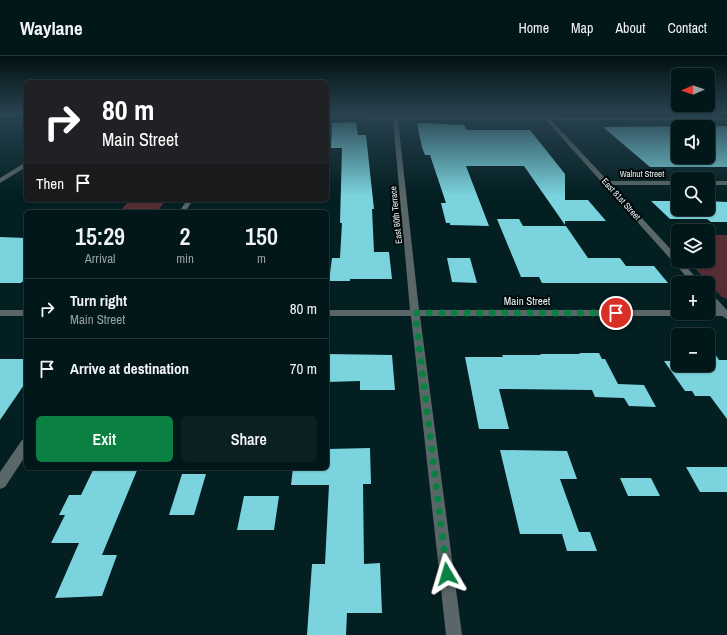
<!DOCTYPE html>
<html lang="en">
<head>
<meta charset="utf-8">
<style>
  :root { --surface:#02171a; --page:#0c2023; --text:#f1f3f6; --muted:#969fa2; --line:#233639; --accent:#0b8043 }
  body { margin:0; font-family:"Archivo Narrow",sans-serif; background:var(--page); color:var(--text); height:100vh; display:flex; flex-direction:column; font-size:15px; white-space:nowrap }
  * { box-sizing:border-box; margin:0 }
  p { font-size:13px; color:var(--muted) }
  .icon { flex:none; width:22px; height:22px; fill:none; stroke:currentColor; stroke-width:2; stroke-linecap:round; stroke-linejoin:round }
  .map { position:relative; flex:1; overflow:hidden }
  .details { position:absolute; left:24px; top:154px; width:305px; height:260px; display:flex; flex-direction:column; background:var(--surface); border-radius:6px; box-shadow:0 1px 3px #0004,0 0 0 1px var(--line) }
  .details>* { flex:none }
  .hud { position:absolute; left:24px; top:24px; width:305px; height:122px; border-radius:6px; box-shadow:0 1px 3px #0004,0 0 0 1px var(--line); background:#202124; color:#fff; overflow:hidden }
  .needle { width:26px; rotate:268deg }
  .controls { position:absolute; left:671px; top:12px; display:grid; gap:8px }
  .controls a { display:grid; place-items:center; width:44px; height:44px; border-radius:6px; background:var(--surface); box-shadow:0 1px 3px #0004,0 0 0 1px var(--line); font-size:20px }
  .pin { position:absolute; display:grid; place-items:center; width:34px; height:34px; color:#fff; margin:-17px; border:2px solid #fff; border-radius:50%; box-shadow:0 1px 4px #0007 }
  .me { position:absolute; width:44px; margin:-22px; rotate:353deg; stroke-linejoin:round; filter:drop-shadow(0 0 3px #0008) }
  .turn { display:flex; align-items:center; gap:14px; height:84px; padding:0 12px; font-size:18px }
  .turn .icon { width:52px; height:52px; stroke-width:2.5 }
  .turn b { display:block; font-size:28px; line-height:34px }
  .then { display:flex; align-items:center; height:38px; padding:0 12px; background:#0003; gap:8px; font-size:15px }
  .eta { display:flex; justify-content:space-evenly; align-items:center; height:68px; text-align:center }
  .eta b { font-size:24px; font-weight:600; line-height:28px }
  .action { display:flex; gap:8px; margin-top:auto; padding:8px 12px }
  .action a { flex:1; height:46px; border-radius:6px; background:var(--accent); color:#fff; font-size:16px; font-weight:600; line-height:46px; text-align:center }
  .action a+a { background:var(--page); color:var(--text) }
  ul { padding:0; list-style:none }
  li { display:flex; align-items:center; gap:12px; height:60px; padding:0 12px; border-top:1px solid var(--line) }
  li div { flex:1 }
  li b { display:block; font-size:15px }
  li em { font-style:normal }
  header { display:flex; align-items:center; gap:24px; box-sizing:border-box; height:56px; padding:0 20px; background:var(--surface); border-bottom:1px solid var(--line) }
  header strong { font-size:19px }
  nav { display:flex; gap:22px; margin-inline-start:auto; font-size:14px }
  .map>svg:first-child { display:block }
</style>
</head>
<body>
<header>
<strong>Waylane</strong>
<nav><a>Home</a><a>Map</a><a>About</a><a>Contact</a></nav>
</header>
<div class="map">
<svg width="727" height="579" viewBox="0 0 727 579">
  <rect width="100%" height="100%" fill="#031f22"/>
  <g fill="#552d33">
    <path d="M128,146H164L157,156H119Z"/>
    <path d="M708,179H727V243L722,241L688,205H708Z"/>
  </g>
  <g fill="#7ad3dd" fill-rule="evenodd">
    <path d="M356,66L358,79H366L374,153H372L374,196H389L392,223H350V225H329L332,202H340L342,167H340L342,92H331L332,67Z"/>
    <path d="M421,67L464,69L467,74H530L565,118V144H588L606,165H565V169L524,110H466L489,170L450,169V167H446L441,147H446L430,99H425L422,91L417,68Z"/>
    <path d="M727,70V111H650L603,71ZM678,71H708V101H678Z"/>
    <path d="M651,145H678V153H708V145L727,146V166H711L707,163H670Z"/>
    <path d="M497,163H519L523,170H566L588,202H620L626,210H654L668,227H542L539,221H521Z"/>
    <path d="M0,181L26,182V222L21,227H0Z"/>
    <path d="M447,202H470L477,227L452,226Z"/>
    <path d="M579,297H599L602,303H605L618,328L644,329L656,351L629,350L624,342L595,341L592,334L499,333L509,373H479L465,301H503L502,299H541L540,298H580Z"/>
    <path d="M327,298L392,299L395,334H360V325L327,326Z"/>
    <path d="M670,298H678V309H708V298H715L719,304H727V363L710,340H695L692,335H685L664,305H674Z"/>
    <path d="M0,303H26V326L0,364Z"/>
    <path d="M370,392L371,428H363L364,508L380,507L382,557H347L346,579H307L312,508H325L329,429H291L293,412H327V393Z"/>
    <path d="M500,394L567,395L577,423H560L579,476H590L597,495H567L562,478H520Z"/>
    <path d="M686,411H727V436H700Z"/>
    <path d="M94,412H138L102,499H117L102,540L55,542L79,487H51L65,459H59L69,439H81Z"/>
    <path d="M182,418H206L194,459H169Z"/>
    <path d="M620,422H651L660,440H628Z"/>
    <path d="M244,440H279L274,474H237Z"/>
  </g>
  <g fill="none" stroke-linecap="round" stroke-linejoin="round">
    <g fill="#5a6667" fill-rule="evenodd">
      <path d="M393,58H397L398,61H544L543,60L545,59L549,61L727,62V64H551L608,125H678V129H611L678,201V205H681L701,227H692L546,64H398L419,254H678V257H708V254H716L708,244V236L711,237L727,254V263L722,260H420L462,579H446L411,260H327V254H410L393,64L327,63V61H393Z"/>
      <rect x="0" y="59" width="26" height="2"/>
      <path d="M26,106V111L0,127V122Z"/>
      <rect x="708" y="125" width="19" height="4"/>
      <path d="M187,144H193L185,156H179Z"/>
      <rect x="0" y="254" width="26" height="6"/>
      <path d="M26,383V399L5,431L0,433V416L22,384Z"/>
    </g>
  </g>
  <linearGradient id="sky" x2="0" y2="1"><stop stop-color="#021113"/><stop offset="0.41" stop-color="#28424f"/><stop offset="1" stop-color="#28424f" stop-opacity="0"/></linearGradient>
  <rect width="727" height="140" fill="url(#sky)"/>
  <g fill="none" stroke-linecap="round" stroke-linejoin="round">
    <path stroke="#0b8043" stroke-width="7" stroke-dasharray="0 12.6" d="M447,518L415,257H616"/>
  </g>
  <g text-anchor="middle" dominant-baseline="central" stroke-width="4" stroke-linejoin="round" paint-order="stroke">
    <g font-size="9" fill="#e4f4f5" stroke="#010708">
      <text x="642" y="118">Walnut Street</text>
      <text transform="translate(621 143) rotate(48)">East 81st Street</text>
      <text transform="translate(396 159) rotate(-96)">East 80th Terrace</text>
    </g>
    <g font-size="11" fill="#e4f4f5" stroke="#010708">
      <text x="527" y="245">Main Street</text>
    </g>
  </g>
</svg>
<div class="controls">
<a><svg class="needle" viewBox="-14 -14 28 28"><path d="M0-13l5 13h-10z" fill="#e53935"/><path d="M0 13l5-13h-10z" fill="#969fa2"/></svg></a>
<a><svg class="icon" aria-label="sound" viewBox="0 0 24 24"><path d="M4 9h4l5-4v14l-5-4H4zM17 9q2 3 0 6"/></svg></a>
<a><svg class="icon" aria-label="search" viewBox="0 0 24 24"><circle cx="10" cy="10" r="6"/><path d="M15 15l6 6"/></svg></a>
<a><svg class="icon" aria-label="layers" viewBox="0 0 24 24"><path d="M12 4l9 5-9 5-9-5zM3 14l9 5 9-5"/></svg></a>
<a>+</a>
<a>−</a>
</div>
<div class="pin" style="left:616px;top:257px;background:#d93025"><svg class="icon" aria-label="arrive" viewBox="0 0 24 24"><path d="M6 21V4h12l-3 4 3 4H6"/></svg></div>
<svg class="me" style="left:447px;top:518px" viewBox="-20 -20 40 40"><path d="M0-17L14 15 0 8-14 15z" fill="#0b8043" stroke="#fff" stroke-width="4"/></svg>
<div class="hud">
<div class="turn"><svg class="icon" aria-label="right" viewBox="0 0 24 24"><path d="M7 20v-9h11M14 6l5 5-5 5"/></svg><div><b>80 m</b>Main Street</div></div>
<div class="then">Then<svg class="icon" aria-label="arrive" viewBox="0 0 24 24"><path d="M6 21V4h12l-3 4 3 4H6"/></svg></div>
</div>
<section class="details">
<div class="eta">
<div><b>15:29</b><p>Arrival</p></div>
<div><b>2</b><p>min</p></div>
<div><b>150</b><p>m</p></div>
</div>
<ul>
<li><svg class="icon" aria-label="right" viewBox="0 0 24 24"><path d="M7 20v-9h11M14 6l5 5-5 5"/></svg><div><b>Turn right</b><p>Main Street</p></div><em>80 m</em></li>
<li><svg class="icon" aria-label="arrive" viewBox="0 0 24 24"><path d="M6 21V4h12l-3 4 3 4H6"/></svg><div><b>Arrive at destination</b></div><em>70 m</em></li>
</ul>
<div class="action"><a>Exit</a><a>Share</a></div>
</section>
</div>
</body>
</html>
